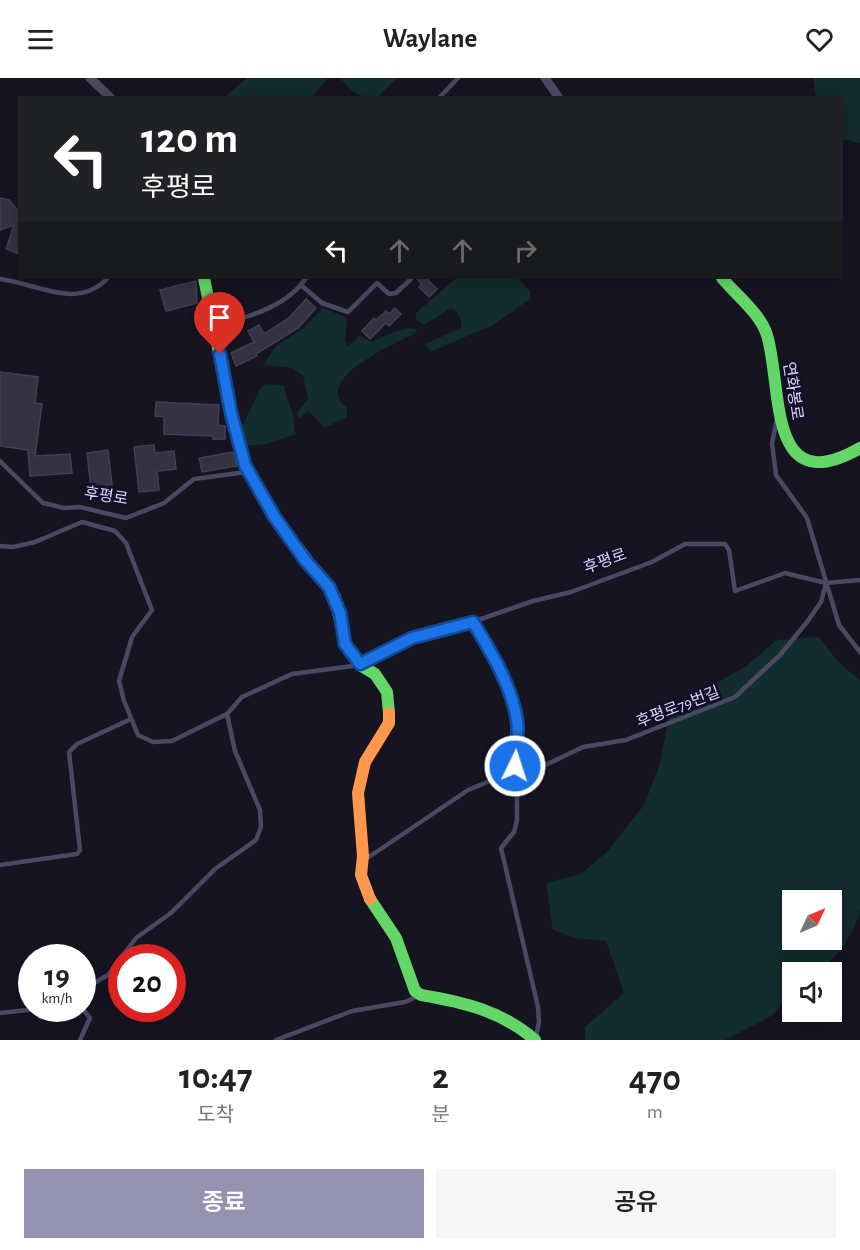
<!DOCTYPE html>
<html lang="ko">
<head>
<meta charset="utf-8">
<style>
  :root { --surface:#fff; --page:#f6f6f6; --text:#222; --muted:#767676; --accent:#9591b1 }
  body { margin:0; font-family:"Alegreya Sans","Noto Sans KR",sans-serif; background:var(--page); color:var(--text); height:100vh; display:flex; flex-direction:column; font-size:22px; white-space:nowrap }
  * { box-sizing:border-box; margin:0 }
  p { font-size:20px; color:var(--muted) }
  .icon { flex:none; width:33px; height:33px; fill:none; stroke:currentColor; stroke-width:2; stroke-linecap:round; stroke-linejoin:round }
  .map { position:relative; height:962px; overflow:hidden }
  .side { display:flex; flex-direction:column; background:var(--surface); flex:1 }
  .side>* { flex:none }
  .guide { position:absolute; left:18px; top:18px; width:825px; height:183px; border-radius:0px; box-shadow:0 3px 15px #0003; background:#202124; color:#fff; overflow:hidden }
  .needle { width:39px; rotate:46deg }
  .controls { position:absolute; left:782px; top:812px; display:grid; gap:12px }
  .controls a { display:grid; place-items:center; width:60px; height:60px; border-radius:0px; background:var(--surface); box-shadow:0 3px 15px #0003; font-size:30px }
  .speed { position:absolute; left:18px; top:866px; display:flex; gap:12px; font-size:30px; font-weight:700; text-align:center }
  .speed>* { display:grid; place-content:center; width:78px; height:78px; border-radius:50%; background:var(--surface); box-shadow:0 3px 15px #0003; line-height:1 }
  .speed small { font-size:15px; font-weight:400 }
  .speed .limit { border:9px solid #d22; background:#fff; color:#111 }
  .pin { position:absolute; display:grid; place-items:center; width:51px; height:51px; color:#fff; margin:-62px -26px; border-radius:50% 50% 50% 0; rotate:-45deg; box-shadow:0 0 6px #0007 }
  .pin .icon { rotate:45deg }
  .me { position:absolute; width:66px; margin:-33px; rotate:4deg; stroke-linejoin:round; filter:drop-shadow(0 0 4px #0008) }
  .turn { display:flex; align-items:center; gap:21px; height:126px; padding:0 24px; font-size:27px }
  .turn .icon { width:78px; height:78px; stroke-width:2.5 }
  .turn b { display:block; font-size:42px; line-height:51px }
  .lanes { display:flex; align-items:center; height:57px; padding:0 24px; background:#0003; justify-content:center; gap:30px; direction:ltr }
  .lanes .off { opacity:.35 }
  .eta { display:flex; justify-content:space-evenly; align-items:center; height:102px; text-align:center }
  .eta b { font-size:36px; font-weight:600; line-height:42px }
  .action { display:flex; gap:12px; margin-top:auto; padding:12px 24px }
  .action a { flex:1; height:69px; border-radius:0px; background:var(--accent); color:#fff; font-size:24px; font-weight:600; line-height:69px; text-align:center }
  .action a+a { background:var(--page); color:var(--text) }
  header { display:flex; justify-content:space-between; align-items:center; height:78px; padding:0 24px; background:var(--surface); font-size:27px; font-weight:600 }
  .map>svg:first-child { display:block }
</style>
</head>
<body>
<header><svg class="icon" aria-label="menu" viewBox="0 0 24 24"><path d="M4 6h16M4 12h16M4 18h16"/></svg>Waylane<svg class="icon" aria-label="heart" viewBox="0 0 24 24"><path d="M12 20l-8-8c-3-5 5-10 8-4 3-6 11-1 8 4z"/></svg></header>
<div class="map">
<svg width="860" height="962" viewBox="0 0 860 962">
  <rect width="100%" height="100%" fill="#161421"/>
  <g fill="#132c2d" fill-rule="evenodd">
    <path d="M247,0H328L312,19H225Z"/>
    <path d="M340,0H397L378,19C358,21 352,13 340,0Z"/>
    <path d="M813,0H860V65L842,61V20L816,19Z"/>
    <path d="M456,200H518L530,213V221L493,247L430,274L426,266L460,250C464,243 458,232 451,230L424,247L416,242V235Z"/>
    <path d="M323,230L347,240L345,262L348,268L360,258L372,264C385,258 402,248 416,251L417,254C400,264 310,300 347,330V339L324,350L309,333L299,340L296,336L308,321L303,297L292,290L263,287L276,268L304,250Z"/>
    <path d="M267,306L284,307C286,322 290,324 293,336C295,343 292,349 296,356L266,366L246,368L241,350L261,309Z"/>
    <path d="M819,559L840,586L860,602V832C855,854 837,883 816,893C810,896 799,894 792,894V914L773,937L725,962H585V949L624,915L606,863L576,860L553,852L546,805L581,796L607,774L644,727L659,689L671,630L745,589L777,562ZM792,822H831V861H792Z"/>
  </g>
  <g fill="#343243" stroke="#433f54" stroke-width="1.5">
    <path d="M0,120L9,122L20,135V176L6,171L14,147L0,152Z"/>
    <path d="M416,200H426L437,211L429,219L419,209L422,206Z"/>
    <path d="M196,203L197,225L166,233L160,212Z"/>
    <path d="M306,221L316,230L298,250L256,276L257,278L236,288L231,275L254,264L248,253L259,247L264,256L289,240Z"/>
    <path d="M395,230L401,236L389,248L386,245L370,261L362,253L374,240L376,242L386,233L389,236Z"/>
    <path d="M0,294L38,299L35,325L42,326L35,378L70,376L72,395L30,398L28,372L0,368Z"/>
    <path d="M156,324L219,327L218,347L225,348V361H213V358L164,356V339L155,338Z"/>
    <path d="M154,367L155,375L174,373L176,391L157,393L159,412L139,414L134,369Z"/>
    <path d="M108,372L113,416L92,418L87,375Z"/>
    <path d="M233,374L237,388L202,394L199,380Z"/>
  </g>
  <g fill="none" stroke-linecap="round" stroke-linejoin="round">
    <g stroke="#4a4962" stroke-width="4.5">
      <path d="M439,20L458,0"/>
      <path d="M0,201C37,205 76,233 108,200"/>
      <path d="M301,207L322,225L348,234L377,205L389,216L396,215L412,200"/>
      <path d="M215,249C247,239 287,229 306,200"/>
      <path d="M777,341L772,365L776,397L807,440L839,547L860,574"/>
      <path d="M0,383L43,425L64,430L80,429L126,440L164,425L194,401L246,394"/>
      <path d="M0,468L13,469L35,464L82,444L115,453L126,465L152,532L132,559L119,603L124,623L138,657L153,664L172,663L227,636L242,619L292,596L360,587L412,560L481,541L533,523L571,514L652,484L685,466H725L729,472L735,513L785,495L826,505L860,502"/>
      <path d="M473,544L503,597L517,642V742L514,754L501,770L538,929L539,944L536,959"/>
      <path d="M366,781L468,712L490,703L533,693L583,669L626,662L735,619L780,577L807,544L821,524L826,505"/>
      <path d="M0,787L77,776L80,772L69,674L77,666L131,641"/>
      <path d="M82,912L108,897L136,860L171,835L215,791L256,762L261,749L260,732L235,673L227,636"/>
      <path d="M0,935L45,930"/>
      <path d="M80,962L90,940L82,930"/>
      <path d="M276,962L352,933L405,924L418,918"/>
    </g>
    <g stroke="#4a4962" stroke-width="9">
      <path d="M90,0L111,20"/>
      <path d="M545,0L559,20"/>
    </g>
    <g stroke="#63d668" stroke-width="12">
      <path d="M204,200L231,335L245,387L274,438L335,519L345,566L360,587L375,596L387,614L389,635"/>
      <path d="M722,200C736,217 760,235 767,257C783,310 766,424 860,370"/>
      <path d="M370,821L396,860L415,913L421,917C463,924 502,933 535,962"/>
    </g>
    <path stroke="#ff974d" stroke-width="12" d="M370,821L361,797L363,778L358,715L365,684L389,645V635"/>
  </g>
  <g fill="none" stroke-linecap="round" stroke-linejoin="round">
    <defs>
      <path id="route" d="M220,276L231,335L245,387L274,438L305,482L329,509L340,535L345,566L360,586L412,560L473,544C491,574 511,606 517,642C519,656 516,673 515,688"/>
    </defs>
    <use href="#route" stroke="#114b97" stroke-width="15"/>
    <use href="#route" stroke="#1a73e8" stroke-width="10"/>
  </g>
  <g text-anchor="middle" dominant-baseline="central" stroke-width="6" stroke-linejoin="round" paint-order="stroke">
    <g font-size="16" fill="#d9d4ff" stroke="#130f26">
      <text transform="translate(793 313) rotate(81)">연화봉로</text>
      <text transform="translate(106 418) rotate(9)">후평로</text>
      <text transform="translate(605 483) rotate(-20)">후평로</text>
      <text transform="translate(678 629) rotate(-21)">후평로79번길</text>
    </g>
  </g>
</svg>
<div class="controls">
<a><svg class="needle" viewBox="-14 -14 28 28"><path d="M0-13l5 13h-10z" fill="#e53935"/><path d="M0 13l5-13h-10z" fill="#767676"/></svg></a>
<a><svg class="icon" aria-label="sound" viewBox="0 0 24 24"><path d="M4 9h4l5-4v14l-5-4H4zM17 9q2 3 0 6"/></svg></a>
</div>
<div class="speed"><div>19<small>km/h</small></div><div class="limit">20</div></div>
<div class="pin" style="left:220px;top:276px;background:#d93025"><svg class="icon" aria-label="arrive" viewBox="0 0 24 24"><path d="M6 21V4h12l-3 4 3 4H6"/></svg></div>
<svg class="me" style="left:515px;top:688px" viewBox="-20 -20 40 40"><circle r="17" fill="#1a73e8" stroke="#fff" stroke-width="3"/><path d="M0-11L8 9 0 5-8 9z" fill="#fff"/></svg>
<div class="guide">
<div class="turn"><svg class="icon" aria-label="left" viewBox="0 0 24 24"><path d="M17 20v-9H6M10 6l-5 5 5 5"/></svg><div><b>120 m</b>후평로</div></div>
<div class="lanes"><svg class="icon" aria-label="left" viewBox="0 0 24 24"><path d="M17 20v-9H6M10 6l-5 5 5 5"/></svg><svg class="icon off" aria-label="ahead" viewBox="0 0 24 24"><path d="M12 20V5M6 11l6-6 6 6"/></svg><svg class="icon off" aria-label="ahead" viewBox="0 0 24 24"><path d="M12 20V5M6 11l6-6 6 6"/></svg><svg class="icon off" aria-label="right" viewBox="0 0 24 24"><path d="M7 20v-9h11M14 6l5 5-5 5"/></svg></div>
</div>
</div>
<section class="side">
<div class="eta">
<div><b>10:47</b><p>도착</p></div>
<div><b>2</b><p>분</p></div>
<div><b>470</b><p>m</p></div>
</div>
<div class="action"><a>종료</a><a>공유</a></div>
</section>
</body>
</html>
